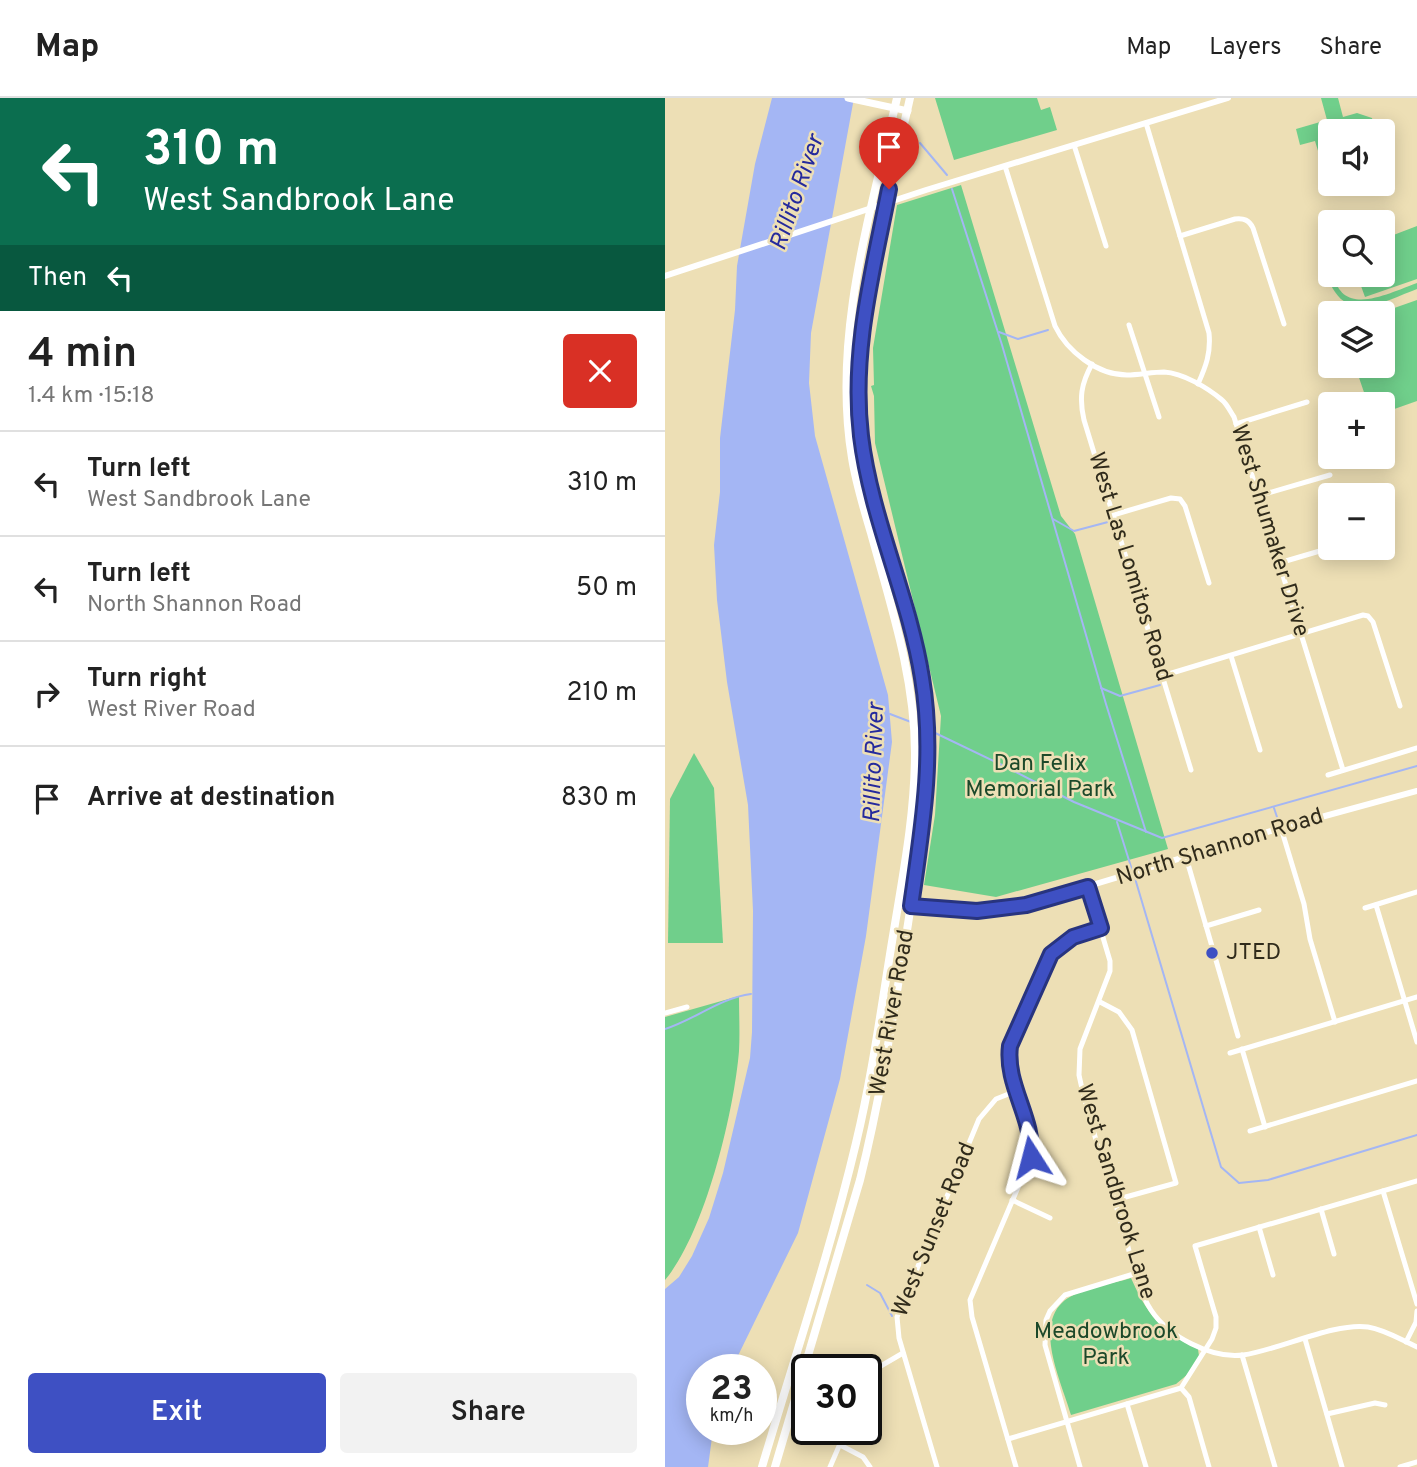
<!DOCTYPE html>
<html lang="en">
<head>
<meta charset="utf-8">
<style>
  :root { --surface:#fff; --page:#f2f2f2; --text:#222; --muted:#767676; --line:#e0e0e0; --accent:#3e50c3 }
  body { margin:0; font-family:Overpass,sans-serif; background:var(--page); color:var(--text); height:100vh; display:flex; flex-direction:column; font-size:26px; white-space:nowrap }
  * { box-sizing:border-box; margin:0 }
  p { font-size:23px; color:var(--muted) }
  .icon { flex:none; width:38px; height:38px; fill:none; stroke:currentColor; stroke-width:2; stroke-linecap:round; stroke-linejoin:round }
  .map { position:relative; flex:1; overflow:hidden }
  .sheet { display:flex; flex-direction:column; background:var(--surface); width:665px }
  .sheet>* { flex:none }
  .banner { background:#0b6e4f; color:#fff; overflow:hidden }
  .tools { position:absolute; left:653px; top:21px; display:grid; gap:14px }
  .tools a { display:grid; place-items:center; width:77px; height:77px; border-radius:7px; background:var(--surface); box-shadow:0 4px 18px #0003; font-size:35px }
  .speed { position:absolute; left:21px; top:1256px; display:flex; gap:14px; font-size:35px; font-weight:700; text-align:center }
  .speed>* { display:grid; place-content:center; width:91px; height:91px; border-radius:50%; background:var(--surface); box-shadow:0 4px 18px #0003; line-height:1 }
  .speed small { font-size:18px; font-weight:400 }
  .speed .limit { border:4px solid #111; border-radius:10px; background:#fff; color:#111 }
  .pin { position:absolute; display:grid; place-items:center; width:60px; height:60px; color:#fff; margin:-72px -30px; border-radius:50% 50% 50% 0; rotate:-45deg; box-shadow:0 0 7px #0007 }
  .pin .icon { rotate:45deg }
  .me { position:absolute; width:77px; margin:-38px; rotate:351deg; stroke-linejoin:round; filter:drop-shadow(0 0 5px #0008) }
  .turn { display:flex; align-items:center; gap:24px; height:147px; padding:0 28px; font-size:32px }
  .turn .icon { width:91px; height:91px; stroke-width:2.5 }
  .turn b { display:block; font-size:49px; line-height:60px }
  .then { display:flex; align-items:center; height:66px; padding:0 28px; background:#0003; gap:14px; font-size:26px }
  .round { display:grid; place-items:center; flex:none; width:74px; height:74px; border-radius:7px; background:var(--page) }
  .head { display:flex; align-items:center; justify-content:space-between; height:119px; padding:0 28px }
  h1 { font-size:42px; font-weight:600; line-height:52px }
  .action { display:flex; gap:14px; margin-top:auto; padding:14px 28px }
  .action a { flex:1; height:80px; border-radius:7px; background:var(--accent); color:#fff; font-size:28px; font-weight:600; line-height:80px; text-align:center }
  .action a+a { background:var(--page); color:var(--text) }
  ul { padding:0; list-style:none }
  li { display:flex; align-items:center; gap:21px; height:105px; padding:0 28px; border-top:2px solid var(--line) }
  li div { flex:1 }
  li b { display:block; font-size:26px }
  li em { font-style:normal }
  header { display:flex; align-items:center; gap:42px; box-sizing:border-box; height:98px; padding:0 35px; background:var(--surface); border-bottom:2px solid var(--line) }
  header strong { font-size:33px }
  nav { display:flex; gap:38px; margin-inline-start:auto; font-size:24px }
  main { display:flex; flex:1; min-height:0 }
  .map>svg:first-child { display:block }
</style>
</head>
<body>
<header>
<strong>Map</strong>
<nav><a>Map</a><a>Layers</a><a>Share</a></nav>
</header>
<main>
<section class="sheet">
<div class="banner">
<div class="turn"><svg class="icon" aria-label="left" viewBox="0 0 24 24"><path d="M17 20v-9H6M10 6l-5 5 5 5"/></svg><div><b>310 m</b>West Sandbrook Lane</div></div>
<div class="then">Then<svg class="icon" aria-label="left" viewBox="0 0 24 24"><path d="M17 20v-9H6M10 6l-5 5 5 5"/></svg></div>
</div>
<div class="head"><div><h1>4 min</h1><p>1.4 km · 15:18</p></div><a class="round" style="background:#d93025;color:#fff"><svg class="icon" aria-label="close" viewBox="0 0 24 24"><path d="M6 6l12 12M18 6L6 18"/></svg></a></div>
<ul>
<li><svg class="icon" aria-label="left" viewBox="0 0 24 24"><path d="M17 20v-9H6M10 6l-5 5 5 5"/></svg><div><b>Turn left</b><p>West Sandbrook Lane</p></div><em>310 m</em></li>
<li><svg class="icon" aria-label="left" viewBox="0 0 24 24"><path d="M17 20v-9H6M10 6l-5 5 5 5"/></svg><div><b>Turn left</b><p>North Shannon Road</p></div><em>50 m</em></li>
<li><svg class="icon" aria-label="right" viewBox="0 0 24 24"><path d="M7 20v-9h11M14 6l5 5-5 5"/></svg><div><b>Turn right</b><p>West River Road</p></div><em>210 m</em></li>
<li><svg class="icon" aria-label="arrive" viewBox="0 0 24 24"><path d="M6 21V4h12l-3 4 3 4H6"/></svg><div><b>Arrive at destination</b></div><em>830 m</em></li>
</ul>
<div class="action"><a>Exit</a><a>Share</a></div>
</section>
<div class="map">
<svg width="752" height="1369" viewBox="0 0 752 1369">
  <rect width="100%" height="100%" fill="#eddfb5"/>
  <g fill="#70cf8b">
    <path d="M270,0H372L376,12L385,9L392,32L289,62Z"/>
    <path d="M656,0H673L678,19L692,15L707,20L710,33H665V75L660,76L650,43L635,47L631,31L662,22Z"/>
    <path d="M296,87L396,418L410,436L503,751L331,799L259,787L270,717L276,618L210,345L209,298L206,288L209,287L208,250L232,107Z"/>
    <path d="M752,128V181L700,199L692,177H718V141Z"/>
    <path d="M665,162V177H669C677,221 726,194 752,185V191C727,200 689,223 670,194C663,184 661,173 665,162Z"/>
    <path d="M752,202V303L718,315V306H703L690,268H718V215H715Z"/>
    <path d="M29,655L49,690L58,845H3L5,701Z"/>
    <path d="M74,898C74,916 75,935 74,953C69,1014 40,1135 0,1182V919Z"/>
    <path d="M466,1180C482,1216 496,1234 533,1251L534,1258L523,1276L511,1286L406,1317C397,1284 366,1224 403,1200C420,1189 447,1186 466,1180Z"/>
  </g>
  <path fill="#a4b6f4" d="M107,0H189L146,235L144,285L150,338L223,597L227,644L201,838L175,981L133,1135L66,1272H37V1332H48L43,1369H0V1191L14,1179L27,1158L44,1120L58,1075L85,960L87,934L88,813L83,707L62,584L52,502L49,447L55,394V340L70,212L72,168L90,66Z"/>
  <g fill="none" stroke-linecap="round" stroke-linejoin="round">
    <g stroke="#a4b6f4" stroke-width="2">
      <path d="M255,45L282,77"/>
      <path d="M287,91L337,247L441,606L481,734"/>
      <path d="M334,234L353,241L383,232"/>
      <path d="M388,421L409,433L443,424"/>
      <path d="M436,590L455,598L495,587"/>
      <path d="M225,616L246,624"/>
      <path d="M264,632L339,668L409,704L497,740L752,668"/>
      <path d="M609,710L613,722"/>
      <path d="M452,724L467,772"/>
      <path d="M469,777L556,1069L574,1085L603,1082L752,1037"/>
      <path d="M0,931C29,922 55,900 86,896"/>
      <path d="M202,1187L215,1195L227,1218"/>
    </g>
    <g stroke="#fff" stroke-width="5">
      <path d="M481,25L544,235C546,255 541,268 533,286"/>
      <path d="M409,47L441,148"/>
      <path d="M340,68L390,228C402,253 432,277 462,277C474,277 487,274 499,274C518,275 543,290 557,302C562,306 565,313 569,319L678,672"/>
      <path d="M515,138L570,121C579,120 584,122 588,130L619,226"/>
      <path d="M464,227L494,319"/>
      <path d="M427,266C416,286 414,300 419,322L526,672"/>
      <path d="M571,326L642,304"/>
      <path d="M593,398L665,377"/>
      <path d="M448,417L506,400L515,401L520,408L544,485"/>
      <path d="M614,465L665,450"/>
      <path d="M566,558L595,652"/>
      <path d="M497,578L698,517L703,518L708,524L735,608"/>
      <path d="M663,677L752,650"/>
      <path d="M616,730L639,806L645,841L670,924"/>
      <path d="M521,759L573,938"/>
      <path d="M423,789L445,863V873L415,951L414,977C424,1026 444,1082 458,1131C466,1157 471,1189 486,1212C503,1238 546,1261 578,1257C614,1252 670,1224 703,1229C721,1232 736,1242 752,1249"/>
      <path d="M711,807L752,944"/>
      <path d="M700,810L752,794"/>
      <path d="M541,828L594,812"/>
      <path d="M435,904L454,914L467,932L511,1085L450,1102"/>
      <path d="M0,915L22,909"/>
      <path d="M577,951L600,1029"/>
      <path d="M565,955L752,899"/>
      <path d="M585,1033L752,983"/>
      <path d="M718,1093L752,1206"/>
      <path d="M347,1102L385,1120"/>
      <path d="M656,1111L669,1156"/>
      <path d="M594,1129L608,1177"/>
      <path d="M640,1241L677,1369"/>
      <path d="M741,1244L751,1224L752,1213"/>
      <path d="M577,1257L610,1369"/>
      <path d="M201,1288L209,1272L238,1255"/>
      <path d="M516,1290L524,1299L544,1369"/>
      <path d="M462,1306L481,1369"/>
      <path d="M662,1316L710,1305L720,1307"/>
      <path d="M343,1341L516,1290L547,1241L551,1230V1219L530,1148L752,1083"/>
      <path d="M175,1347L198,1359L205,1369"/>
      <path d="M165,1369L181,1332"/>
      <path d="M272,1369L234,1240L232,1219L314,1021L331,1001L351,993"/>
      <path d="M351,1369L307,1219L305,1202L366,1059C370,1020 340,987 345,948L386,856L408,839L436,830"/>
      <path d="M415,1369L380,1247L381,1222L385,1213L400,1197L472,1175"/>
      <path d="M735,1369L752,1364"/>
    </g>
    <g stroke="#fff" stroke-width="6">
      <path d="M0,178L261,92L563,0"/>
      <path d="M233,806L312,813L361,807L616,730L752,693"/>
    </g>
    <path stroke="#fff" stroke-width="7" d="M183,0L243,13"/>
    <g stroke="#fff" stroke-width="8">
      <path d="M97,1369C129,1261 165,1154 191,1045C207,979 216,911 227,844C237,782 250,718 250,655C250,580 226,508 206,435C199,411 191,386 187,360C167,239 205,117 232,0"/>
      <path d="M110,1369L195,1082C216,998 229,912 243,826C253,759 266,692 262,623C257,525 207,435 196,338C183,227 221,108 245,0"/>
    </g>
  </g>
  <g fill="none" stroke-linecap="round" stroke-linejoin="round">
    <defs>
      <path id="route" d="M224,91C208,173 186,253 196,338C206,421 244,498 257,580C270,657 257,731 246,808L312,813L361,807L423,789L436,830L408,839L386,856L345,948C340,987 369,1020 366,1059"/>
    </defs>
    <use href="#route" stroke="#28347f" stroke-width="18"/>
    <use href="#route" stroke="#3e50c3" stroke-width="12"/>
  </g>
  <circle fill="#3e50c3" stroke="#eddfb5" stroke-width="2.5" cx="547" cy="855" r="7"/>
  <g text-anchor="middle" dominant-baseline="central" stroke-width="5" stroke-linejoin="round" paint-order="stroke">
    <g font-size="23" fill="#302b1b" stroke="#eddfb5">
      <text transform="translate(604 433) rotate(73)">West Shumaker Drive</text>
      <text transform="translate(464 469) rotate(73)">West Las Lomitos Road</text>
      <text transform="translate(555 750) rotate(-17)">North Shannon Road</text>
      <text transform="translate(228 915) rotate(-80)">West River Road</text>
      <text transform="translate(450 1094) rotate(73)">West Sandbrook Lane</text>
      <text transform="translate(270 1132) rotate(-68)">West Sunset Road</text>
    </g>
    <g font-size="23" fill="#1c492a" stroke="#eddfb5">
      <text x="375" y="666">Dan Felix<tspan x="375" dy="26">Memorial Park</tspan></text>
      <text x="441" y="1234">Meadowbrook<tspan x="441" dy="26">Park</tspan></text>
    </g>
    <g font-size="23" fill="#302b1b" stroke="#eddfb5" text-anchor="start">
      <text x="561" y="855">JTED</text>
    </g>
    <g font-size="24" font-style="italic" fill="#252a9d" stroke="#eddfb5">
      <text transform="translate(133 95) rotate(-71)">Rillito River</text>
      <text transform="translate(210 665) rotate(-88)">Rillito River</text>
    </g>
  </g>
</svg>
<div class="tools">
<a><svg class="icon" aria-label="sound" viewBox="0 0 24 24"><path d="M4 9h4l5-4v14l-5-4H4zM17 9q2 3 0 6"/></svg></a>
<a><svg class="icon" aria-label="search" viewBox="0 0 24 24"><circle cx="10" cy="10" r="6"/><path d="M15 15l6 6"/></svg></a>
<a><svg class="icon" aria-label="layers" viewBox="0 0 24 24"><path d="M12 4l9 5-9 5-9-5zM3 14l9 5 9-5"/></svg></a>
<a>+</a>
<a>−</a>
</div>
<div class="speed"><div>23<small>km/h</small></div><div class="limit">30</div></div>
<div class="pin" style="left:224px;top:91px;background:#d93025"><svg class="icon" aria-label="arrive" viewBox="0 0 24 24"><path d="M6 21V4h12l-3 4 3 4H6"/></svg></div>
<svg class="me" style="left:366px;top:1059px" viewBox="-20 -20 40 40"><path d="M0-17L14 15 0 8-14 15z" fill="#3e50c3" stroke="#fff" stroke-width="4"/></svg>
</div>
</main>
</body>
</html>
